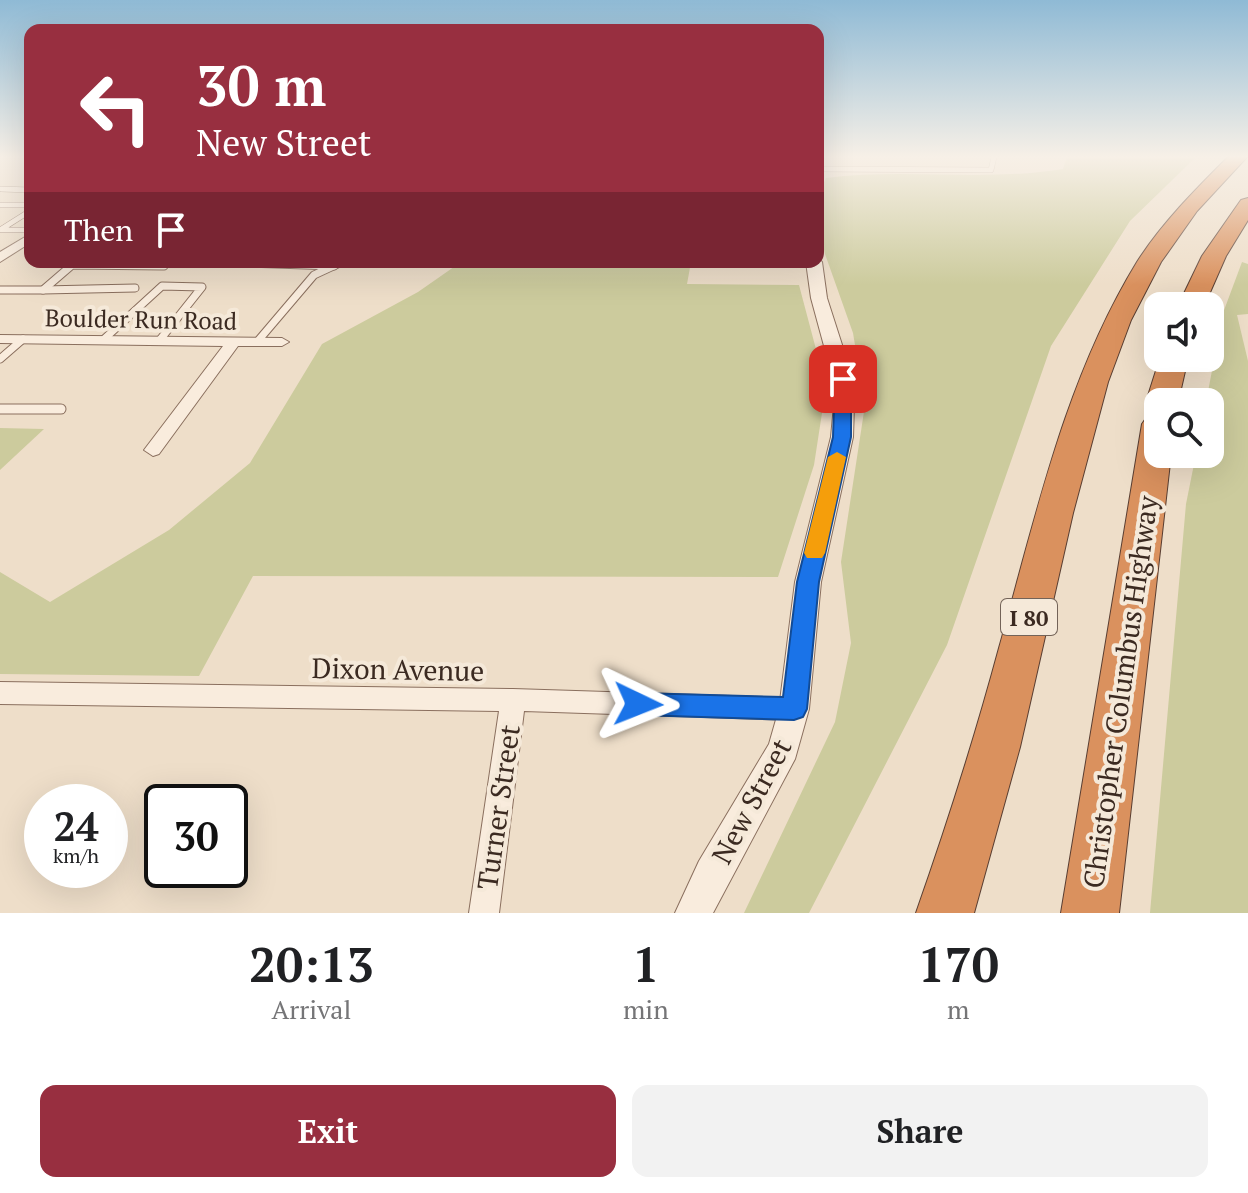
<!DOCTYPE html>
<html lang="en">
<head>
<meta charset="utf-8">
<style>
  :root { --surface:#fff; --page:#f2f2f2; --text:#202124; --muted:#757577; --accent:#982f40 }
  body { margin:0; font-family:"PT Serif",serif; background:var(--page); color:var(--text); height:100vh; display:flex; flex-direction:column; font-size:30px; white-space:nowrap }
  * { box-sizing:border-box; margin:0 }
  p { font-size:26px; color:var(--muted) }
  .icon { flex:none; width:44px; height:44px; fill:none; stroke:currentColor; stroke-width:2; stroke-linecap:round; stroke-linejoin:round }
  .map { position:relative; height:913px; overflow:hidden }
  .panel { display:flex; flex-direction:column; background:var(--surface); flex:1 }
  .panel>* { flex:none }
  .hud { position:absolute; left:24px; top:24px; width:800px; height:244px; border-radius:16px; box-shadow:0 8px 32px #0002; background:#982f40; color:#fff; overflow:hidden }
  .fabs { position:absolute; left:1144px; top:292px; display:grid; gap:16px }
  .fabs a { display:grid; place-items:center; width:80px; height:80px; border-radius:16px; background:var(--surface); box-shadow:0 8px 32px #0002; font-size:40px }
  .speed { position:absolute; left:24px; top:784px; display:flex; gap:16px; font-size:40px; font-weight:700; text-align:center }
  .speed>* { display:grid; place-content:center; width:104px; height:104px; border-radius:50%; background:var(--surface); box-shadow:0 8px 32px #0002; line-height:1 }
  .speed small { font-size:20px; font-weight:400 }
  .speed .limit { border:4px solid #111; border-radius:12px; background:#fff; color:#111 }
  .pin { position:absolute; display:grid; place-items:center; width:68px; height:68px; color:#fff; margin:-34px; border-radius:16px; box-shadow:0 4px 12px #0006 }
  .me { position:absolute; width:88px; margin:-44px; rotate:92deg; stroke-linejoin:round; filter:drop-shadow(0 0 6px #0008) }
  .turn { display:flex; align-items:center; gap:28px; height:168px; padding:0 40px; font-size:36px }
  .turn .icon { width:104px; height:104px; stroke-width:2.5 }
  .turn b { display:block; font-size:56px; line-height:68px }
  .then { display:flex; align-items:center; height:76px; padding:0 40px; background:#0003; gap:16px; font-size:30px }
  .eta { display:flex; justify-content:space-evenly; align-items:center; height:136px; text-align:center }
  .eta b { font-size:48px; font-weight:800; line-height:56px }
  .button { display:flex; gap:16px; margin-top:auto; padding:16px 40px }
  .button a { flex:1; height:92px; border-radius:16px; background:var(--accent); color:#fff; font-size:32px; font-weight:800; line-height:92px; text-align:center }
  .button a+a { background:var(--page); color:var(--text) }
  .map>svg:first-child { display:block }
</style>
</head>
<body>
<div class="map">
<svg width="1248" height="913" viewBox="0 0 1248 913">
  <rect width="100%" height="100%" fill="#eedec9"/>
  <g fill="#cccb9d">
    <path d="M1067,157H1196L1130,221L1051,346L947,645L809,913H744L835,722L851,643L841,562L865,405L853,333L825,254L818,223V195L826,178C905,168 984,182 1063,169Z"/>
    <path d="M461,262H691L687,284L799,285L826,387L814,465L778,577L253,576L199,676L0,674V572L50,602L169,530L250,463L322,344L418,292Z"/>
    <path d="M1242,262L1248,264V314L1237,315L1248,361V913H1150L1186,504L1196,454H1210V402H1206L1223,313Z"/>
    <path d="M0,428L44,429L0,470Z"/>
  </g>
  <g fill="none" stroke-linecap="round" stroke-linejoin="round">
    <defs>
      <g id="service-far2">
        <path d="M818,169L991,170L994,157"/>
        <path d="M1,189L30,190"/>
        <path d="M0,205H30"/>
        <path d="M30,211L0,230H30"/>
      </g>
      <g id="service-far1">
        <path d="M248,263L334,266"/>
        <path d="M0,290H43L72,265L164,266"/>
        <path d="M43,290L135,288"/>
        <path d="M103,340L162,286L202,287L159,341"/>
        <path d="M257,342L314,275L342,262"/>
        <path d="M0,359L23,339"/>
      </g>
      <path id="service" d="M0,409H61"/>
      <g id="minor">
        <path d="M30,234V243L0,262V252Z"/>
        <path d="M0,335L282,338L289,342L282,346H238L159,454L153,456L144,450L223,346L0,343Z"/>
        <path d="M0,682L513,689L794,698L803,701L807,709L803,717L794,720L524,711L499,913H469L499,711L0,704Z"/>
      </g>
      <path id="tertiary" d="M818,258L822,262L827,298L853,379L854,405L853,437L821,582L809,709L795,759L713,913H675L699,861L769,744L779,709L795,582L831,437L834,405L833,379L811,298L806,262H818Z"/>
      <g id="motorway">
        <path d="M1228,157H1247L1197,211L1161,262L1131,320L1108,382L1073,513L1020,747L974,913H916C947,825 975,737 999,648C1036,516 1065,380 1137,262C1162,223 1195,190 1228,157Z"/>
        <path d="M1248,198V220L1226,256L1204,306H1178L1202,256L1241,200Z"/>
        <path d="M1160,358H1188L1178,402H1158V410L1151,409L1146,402Z"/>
        <path d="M1158,414V454H1171L1119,913H1061L1142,424L1147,417Z"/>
      </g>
    </defs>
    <use href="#service-far2" stroke="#8a6f5e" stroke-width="6"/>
    <use href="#service-far1" stroke="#8a6f5e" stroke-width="9"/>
    <use href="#service" stroke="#8a6f5e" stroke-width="11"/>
    <use href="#minor" stroke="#8a6f5e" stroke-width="2"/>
    <use href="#tertiary" stroke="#8a6f5e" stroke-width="2"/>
    <use href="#motorway" stroke="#593e32" stroke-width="2"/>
    <use href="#service-far2" stroke="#f9ecdd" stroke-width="5"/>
    <use href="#service-far1" stroke="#f9ecdd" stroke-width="7"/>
    <use href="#service" stroke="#f9ecdd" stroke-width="9"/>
    <use href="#minor" fill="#f9ecdd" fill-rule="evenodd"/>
    <use href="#tertiary" fill="#f9ecdd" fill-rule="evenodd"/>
    <use href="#motorway" fill="#da915e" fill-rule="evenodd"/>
  </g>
  <linearGradient id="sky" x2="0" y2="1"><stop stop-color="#8fbad5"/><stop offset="0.55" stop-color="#f7f0e7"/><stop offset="1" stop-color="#f7f0e7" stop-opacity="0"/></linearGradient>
  <rect width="1248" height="285" fill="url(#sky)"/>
  <path fill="#1a73e8" stroke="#114b97" stroke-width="2" d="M843,375L851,379V437L819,582L807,709L803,717L794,720L638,715L629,712L625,704L629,696L638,693L783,697L797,582L833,437L835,379Z"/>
  <path fill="#f59e0b" d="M837,452L846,457L825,553L822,558H807L804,553L828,457Z"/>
  <g text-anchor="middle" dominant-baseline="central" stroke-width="8" stroke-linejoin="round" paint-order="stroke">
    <rect fill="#f5e9d9" stroke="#736358" stroke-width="2" x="1001" y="599" width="56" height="36" rx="6"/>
    <g font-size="22" font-weight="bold" fill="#3b2a21">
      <text x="1029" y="617">I 80</text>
    </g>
    <g font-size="24" fill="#3b2a21" stroke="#f5e9d9">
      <text transform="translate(141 319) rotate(1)">Boulder Run Road</text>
    </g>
    <g font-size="28" fill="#3b2a21" stroke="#f5e9d9">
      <text transform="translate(398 669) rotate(1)">Dixon Avenue</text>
      <text transform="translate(1120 692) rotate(-82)">Christopher Columbus Highway</text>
      <text transform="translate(751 801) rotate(-62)">New Street</text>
      <text transform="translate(498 807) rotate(-82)">Turner Street</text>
    </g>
  </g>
</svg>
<div class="fabs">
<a><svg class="icon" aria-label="sound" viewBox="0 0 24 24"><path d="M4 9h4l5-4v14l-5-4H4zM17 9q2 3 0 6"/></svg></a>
<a><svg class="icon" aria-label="search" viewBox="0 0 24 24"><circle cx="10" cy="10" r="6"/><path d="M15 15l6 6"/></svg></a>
</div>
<div class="speed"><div>24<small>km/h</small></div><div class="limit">30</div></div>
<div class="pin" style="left:843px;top:379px;background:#d93025"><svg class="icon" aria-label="arrive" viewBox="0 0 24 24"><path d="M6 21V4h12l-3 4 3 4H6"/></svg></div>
<svg class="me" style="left:638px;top:704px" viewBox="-20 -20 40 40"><path d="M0-17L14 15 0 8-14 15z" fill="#1a73e8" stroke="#fff" stroke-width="4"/></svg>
<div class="hud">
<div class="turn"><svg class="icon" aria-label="left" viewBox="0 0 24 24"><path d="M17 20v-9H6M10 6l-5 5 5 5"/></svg><div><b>30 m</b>New Street</div></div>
<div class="then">Then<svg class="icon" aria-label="arrive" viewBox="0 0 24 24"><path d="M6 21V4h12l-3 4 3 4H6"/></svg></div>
</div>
</div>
<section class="panel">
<div class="eta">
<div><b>20:13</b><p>Arrival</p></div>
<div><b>1</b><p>min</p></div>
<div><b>170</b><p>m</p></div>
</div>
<div class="button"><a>Exit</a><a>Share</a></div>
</section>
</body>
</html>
